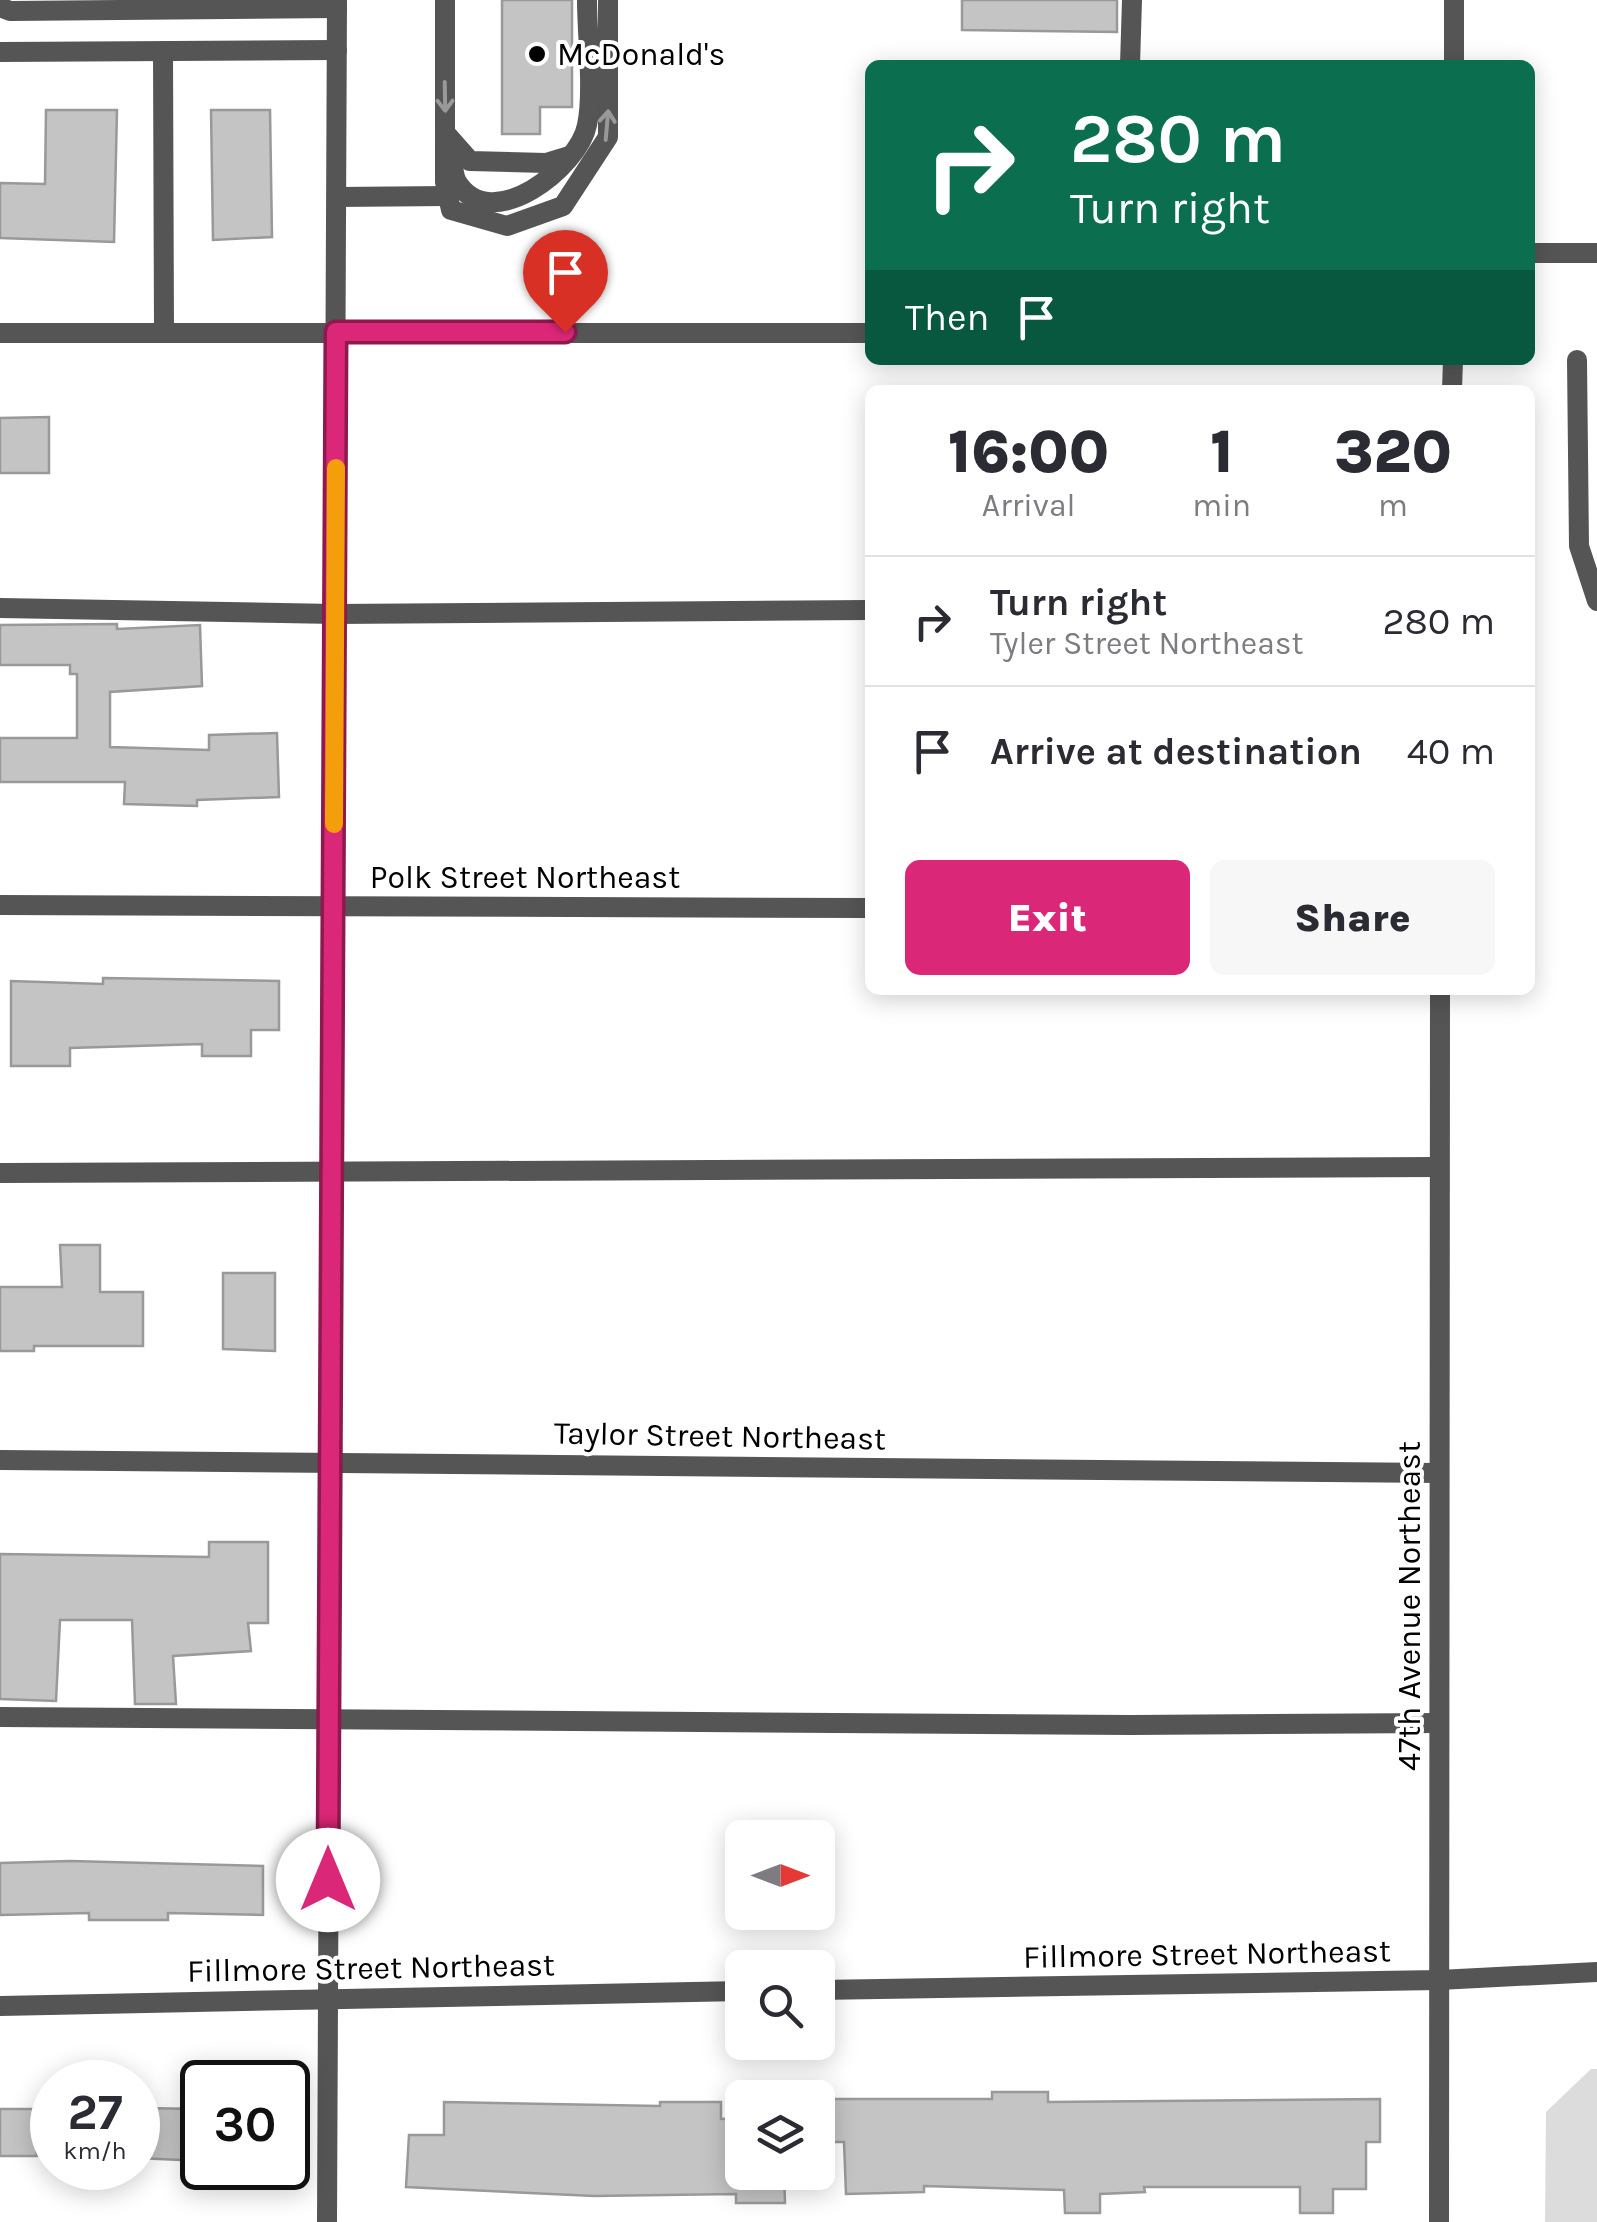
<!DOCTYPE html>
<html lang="en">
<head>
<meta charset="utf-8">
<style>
  :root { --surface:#fff; --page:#f7f7f7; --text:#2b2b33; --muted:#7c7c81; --line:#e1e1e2; --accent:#db2777 }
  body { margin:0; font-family:Karla,sans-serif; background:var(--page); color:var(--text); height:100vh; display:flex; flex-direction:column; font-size:38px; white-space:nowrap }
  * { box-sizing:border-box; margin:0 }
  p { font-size:32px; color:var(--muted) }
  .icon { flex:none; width:55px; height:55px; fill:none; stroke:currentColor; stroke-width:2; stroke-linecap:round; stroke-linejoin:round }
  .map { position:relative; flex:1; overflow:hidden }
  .panel { position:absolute; left:865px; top:385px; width:670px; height:610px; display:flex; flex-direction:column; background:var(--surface); border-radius:15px; box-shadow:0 5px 25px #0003 }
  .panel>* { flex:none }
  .top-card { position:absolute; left:865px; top:60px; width:670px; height:305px; border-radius:15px; box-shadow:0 5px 25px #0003; background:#0b6e4f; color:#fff; overflow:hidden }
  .needle { width:65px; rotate:90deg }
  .buttons { position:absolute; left:725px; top:1820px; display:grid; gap:20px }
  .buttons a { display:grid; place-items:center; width:110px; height:110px; border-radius:15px; background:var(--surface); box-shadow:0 5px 25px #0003; font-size:50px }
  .speed { position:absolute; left:30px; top:2060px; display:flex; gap:20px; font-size:50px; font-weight:700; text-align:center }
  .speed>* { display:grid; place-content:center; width:130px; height:130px; border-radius:50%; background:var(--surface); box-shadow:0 5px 25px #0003; line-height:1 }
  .speed small { font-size:25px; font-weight:400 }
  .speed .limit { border:5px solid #111; border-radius:15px; background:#fff; color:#111 }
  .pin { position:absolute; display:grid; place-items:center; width:85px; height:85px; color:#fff; margin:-102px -42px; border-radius:50% 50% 50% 0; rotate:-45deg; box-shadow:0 0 10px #0007 }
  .pin .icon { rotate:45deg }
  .me { position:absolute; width:110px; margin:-55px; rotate:0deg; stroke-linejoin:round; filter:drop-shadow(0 0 8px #0008) }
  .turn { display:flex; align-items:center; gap:35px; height:210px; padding:0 40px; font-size:45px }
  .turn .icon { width:130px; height:130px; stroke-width:2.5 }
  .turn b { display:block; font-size:70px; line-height:85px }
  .then { display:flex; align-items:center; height:95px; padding:0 40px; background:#0003; gap:20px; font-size:38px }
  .eta { display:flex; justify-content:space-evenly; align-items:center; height:170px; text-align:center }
  .eta b { font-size:60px; font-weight:800; line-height:70px }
  .action { display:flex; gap:20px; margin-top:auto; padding:20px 40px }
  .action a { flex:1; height:115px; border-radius:15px; background:var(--accent); color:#fff; font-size:40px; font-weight:800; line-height:115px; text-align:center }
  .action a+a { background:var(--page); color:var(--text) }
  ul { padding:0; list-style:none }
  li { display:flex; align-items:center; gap:30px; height:130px; padding:0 40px; border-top:2px solid var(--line) }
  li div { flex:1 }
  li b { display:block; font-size:38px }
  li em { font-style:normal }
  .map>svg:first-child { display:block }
</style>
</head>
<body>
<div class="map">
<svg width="1597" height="2222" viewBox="0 0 1597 2222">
  <rect width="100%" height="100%" fill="#fff"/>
  <path fill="#dcdcdc" d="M1591,2069H1597V2222H1545L1546,2112Z"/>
  <g fill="#c4c4c4" stroke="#999" stroke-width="2.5">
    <path d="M502,0H572V107H540V134H502Z"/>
    <path d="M962,0H1117V32L962,30Z"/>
    <path d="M46,110H117L114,242L0,238V183L45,184Z"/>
    <path d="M211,110H270L272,237L213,240Z"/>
    <path d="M49,417V473H0V418Z"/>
    <path d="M117,624V629L200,625L202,686L110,692V747L209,750V735L277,733L279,797L197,800V806L124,804L125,782H0V738H77V674H70V665H0V625Z"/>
    <path d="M103,978L279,981V1030H251V1056H202V1044L70,1048V1066H11V981L103,984Z"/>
    <path d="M60,1245H100V1292H143V1346H34V1351H0V1287H62Z"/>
    <path d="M223,1273H275V1351L223,1349Z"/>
    <path d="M209,1542H268V1623H248L251,1651L173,1656L176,1704H135L132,1620H60L56,1701L0,1699V1554L209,1557Z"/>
    <path d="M70,1861L263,1866V1915L168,1913V1920H89V1913L0,1915V1863Z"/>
    <path d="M992,2092H1048V2102L1380,2099V2142H1366V2189H1333V2213H1300V2187H1144L1145,2192L1100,2194V2213H1065L1064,2190L924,2186V2192L846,2194L844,2142H818V2099H992Z"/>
    <path d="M444,2102L660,2106V2102H721V2119L742,2118V2172H784L785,2203H736V2194L594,2196L406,2187L409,2135H444Z"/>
    <path d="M138,2108L202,2109V2161L138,2158Z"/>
    <path d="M0,2109H34L37,2156H0Z"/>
  </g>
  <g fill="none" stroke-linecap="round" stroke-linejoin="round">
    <g stroke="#555" stroke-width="20">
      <path d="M445,0V182L451,210L507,226L563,206L608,137V0"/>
      <path d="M0,7L10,11L337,8"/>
      <path d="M163,51L164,332"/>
      <path d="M0,52L337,50"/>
      <path d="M1130,65L1132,0"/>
      <path d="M447,135L470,161L546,163L569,156"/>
      <path d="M452,160C453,166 454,177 457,182C491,237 579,167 587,125C594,92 587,35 587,0"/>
      <path d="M337,197L448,196"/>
      <path d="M0,608L335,614L870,610"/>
      <path d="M0,1173L1439,1167"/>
      <path d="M0,1717L1131,1725L1439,1723"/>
    </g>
    <g stroke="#555" stroke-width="20">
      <path d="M1454,0V65"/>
      <path d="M1530,253H1597"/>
      <path d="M0,333H870"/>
      <path d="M1577,360L1579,546L1597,601"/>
      <path d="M1452,390L1453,360"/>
      <path d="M0,905L870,908"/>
      <path d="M0,1460L1439,1473"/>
      <path d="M818,1990L1439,1980L1597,1972"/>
      <path d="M0,2006L742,1991"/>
      <path d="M327,2222L337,0"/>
      <path d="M1439,2222L1440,990"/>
    </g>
  </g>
  <defs><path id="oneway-shaft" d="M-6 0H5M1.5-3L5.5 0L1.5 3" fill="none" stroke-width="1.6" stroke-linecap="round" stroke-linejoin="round" transform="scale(2.5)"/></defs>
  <g stroke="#999">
    <use href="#oneway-shaft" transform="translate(445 97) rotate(89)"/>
    <use href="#oneway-shaft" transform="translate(607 125) rotate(-85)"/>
  </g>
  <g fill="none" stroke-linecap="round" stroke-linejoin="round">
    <defs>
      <path id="route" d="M328,1880L336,332H565"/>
    </defs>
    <use href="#route" stroke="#8e194d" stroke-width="25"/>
    <use href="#route" stroke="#db2777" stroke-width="18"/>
    <path stroke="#f59e0b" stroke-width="18" d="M334,824L336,468"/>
  </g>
  <circle fill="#000" stroke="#fff" stroke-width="4" cx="537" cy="54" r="10"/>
  <g text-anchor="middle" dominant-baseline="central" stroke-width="8" stroke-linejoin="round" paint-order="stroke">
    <g font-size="32" fill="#000" stroke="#fff" text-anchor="start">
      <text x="557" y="54">McDonald's</text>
    </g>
    <g font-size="32" fill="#000" stroke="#fff">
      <text x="525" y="877">Polk Street Northeast</text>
      <text transform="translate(720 1436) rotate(1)">Taylor Street Northeast</text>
      <text transform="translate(1409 1606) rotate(-90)">47th Avenue Northeast</text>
      <text transform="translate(1207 1954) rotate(-1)">Fillmore Street Northeast</text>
      <text transform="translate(371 1968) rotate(-1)">Fillmore Street Northeast</text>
    </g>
  </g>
</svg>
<div class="buttons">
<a><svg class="needle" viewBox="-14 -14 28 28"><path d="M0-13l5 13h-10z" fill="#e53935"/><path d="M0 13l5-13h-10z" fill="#7c7c81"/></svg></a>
<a><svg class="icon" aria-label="search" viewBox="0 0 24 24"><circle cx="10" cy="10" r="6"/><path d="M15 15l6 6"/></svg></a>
<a><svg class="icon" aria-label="layers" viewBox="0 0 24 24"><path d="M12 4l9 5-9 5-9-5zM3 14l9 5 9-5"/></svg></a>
</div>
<div class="speed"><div>27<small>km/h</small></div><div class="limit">30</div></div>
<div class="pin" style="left:565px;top:332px;background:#d93025"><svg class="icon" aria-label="arrive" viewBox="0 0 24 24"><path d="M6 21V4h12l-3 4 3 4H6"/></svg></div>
<svg class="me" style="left:328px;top:1880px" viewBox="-20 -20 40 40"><circle r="19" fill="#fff"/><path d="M0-13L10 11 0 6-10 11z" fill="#db2777"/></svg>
<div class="top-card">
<div class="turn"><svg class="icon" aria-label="right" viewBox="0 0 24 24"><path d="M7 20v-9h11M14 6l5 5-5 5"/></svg><div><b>280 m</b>Turn right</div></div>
<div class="then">Then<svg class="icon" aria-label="arrive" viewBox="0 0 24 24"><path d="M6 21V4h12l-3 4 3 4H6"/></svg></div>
</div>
<section class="panel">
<div class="eta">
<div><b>16:00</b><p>Arrival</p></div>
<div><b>1</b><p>min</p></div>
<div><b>320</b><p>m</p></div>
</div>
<ul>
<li><svg class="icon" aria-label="right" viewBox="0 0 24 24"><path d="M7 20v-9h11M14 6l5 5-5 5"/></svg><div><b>Turn right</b><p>Tyler Street Northeast</p></div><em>280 m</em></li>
<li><svg class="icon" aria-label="arrive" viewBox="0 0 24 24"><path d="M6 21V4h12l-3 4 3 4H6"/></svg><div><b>Arrive at destination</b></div><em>40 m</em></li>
</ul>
<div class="action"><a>Exit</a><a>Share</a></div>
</section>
</div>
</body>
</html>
